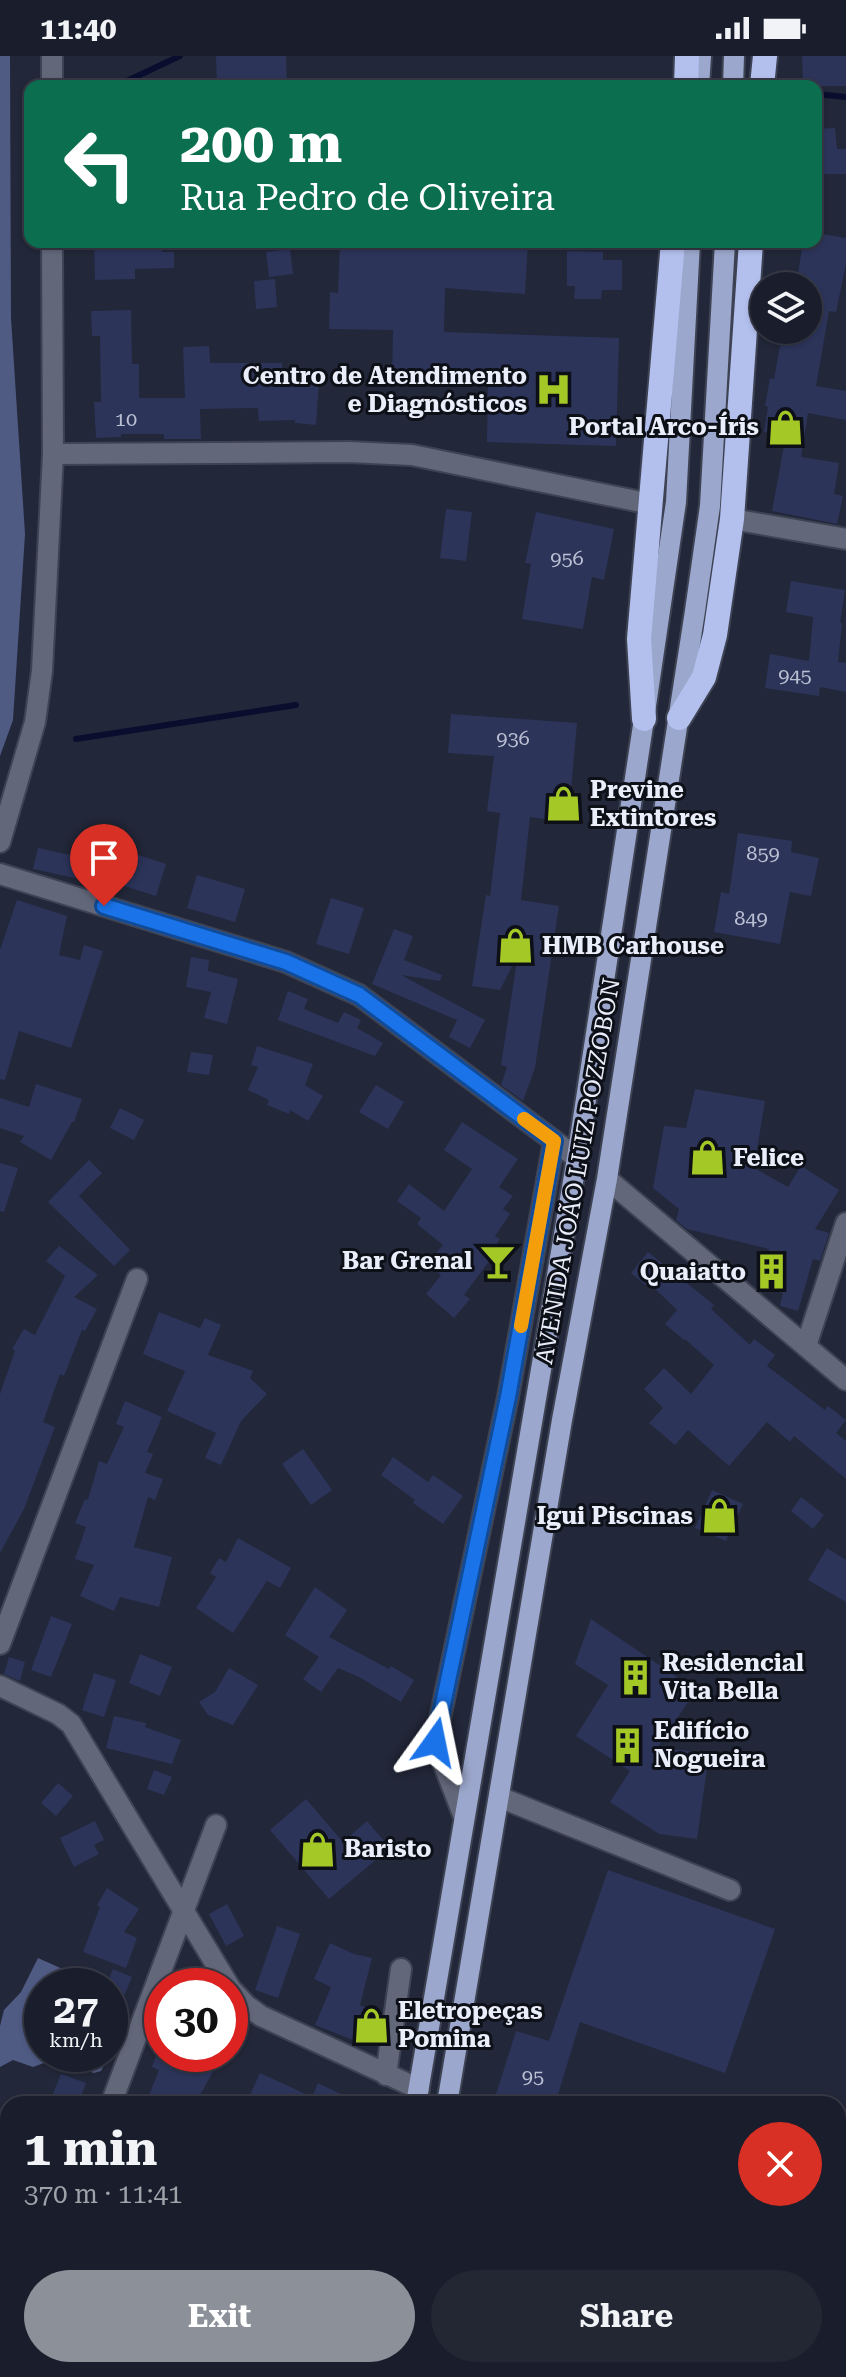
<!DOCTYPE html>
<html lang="en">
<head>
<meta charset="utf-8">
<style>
  :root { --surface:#1a1d2b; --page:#232633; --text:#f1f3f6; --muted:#9fa2a9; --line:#383b47; --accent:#8c9099 }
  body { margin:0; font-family:"Roboto Serif",serif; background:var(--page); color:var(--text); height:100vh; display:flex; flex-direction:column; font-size:30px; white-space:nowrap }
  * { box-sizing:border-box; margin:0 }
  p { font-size:26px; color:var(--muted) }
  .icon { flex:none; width:44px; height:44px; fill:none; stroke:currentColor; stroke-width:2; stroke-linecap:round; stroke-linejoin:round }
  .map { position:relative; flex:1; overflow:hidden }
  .sheet { position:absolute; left:0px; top:2040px; width:846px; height:282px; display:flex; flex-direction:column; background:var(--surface); border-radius:24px 24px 0 0; box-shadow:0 2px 6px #0004,0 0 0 2px var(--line) }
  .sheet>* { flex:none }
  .guide { position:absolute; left:24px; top:24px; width:798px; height:168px; border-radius:16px; box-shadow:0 2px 6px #0004,0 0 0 2px var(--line); background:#0b6e4f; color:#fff; overflow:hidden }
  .controls { position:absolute; left:750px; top:216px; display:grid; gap:16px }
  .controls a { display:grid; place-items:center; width:72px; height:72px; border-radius:50%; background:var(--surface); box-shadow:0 2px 6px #0004,0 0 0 2px var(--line); font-size:40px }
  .speed { position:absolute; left:24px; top:1912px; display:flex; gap:16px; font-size:40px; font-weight:700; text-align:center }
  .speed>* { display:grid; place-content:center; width:104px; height:104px; border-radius:50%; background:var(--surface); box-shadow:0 2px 6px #0004,0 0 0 2px var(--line); line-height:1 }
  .speed small { font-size:20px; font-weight:400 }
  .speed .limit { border:12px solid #d22; background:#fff; color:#111 }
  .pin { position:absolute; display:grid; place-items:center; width:68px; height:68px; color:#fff; margin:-82px -34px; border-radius:50% 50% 50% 0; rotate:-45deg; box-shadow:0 0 8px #0007 }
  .pin .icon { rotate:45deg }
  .me { position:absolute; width:88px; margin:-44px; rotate:12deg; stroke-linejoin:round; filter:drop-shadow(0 0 6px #0008) }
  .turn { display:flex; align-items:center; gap:28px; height:168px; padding:0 24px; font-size:36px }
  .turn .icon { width:104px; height:104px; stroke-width:2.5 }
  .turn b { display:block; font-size:56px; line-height:68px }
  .round { display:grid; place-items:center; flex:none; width:84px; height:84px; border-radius:42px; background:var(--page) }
  .head { display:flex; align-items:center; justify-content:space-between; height:136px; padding:0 24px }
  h1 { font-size:48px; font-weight:700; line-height:60px }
  .cta { display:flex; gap:16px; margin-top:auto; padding:16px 24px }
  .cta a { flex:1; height:92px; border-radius:48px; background:var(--accent); color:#fff; font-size:32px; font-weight:700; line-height:92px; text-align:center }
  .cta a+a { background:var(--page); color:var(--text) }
  .status { display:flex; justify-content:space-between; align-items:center; height:56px; padding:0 40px; background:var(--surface); direction:ltr }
  .status svg { height:22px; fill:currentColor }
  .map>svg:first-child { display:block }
</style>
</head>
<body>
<div class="status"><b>11:40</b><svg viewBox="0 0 49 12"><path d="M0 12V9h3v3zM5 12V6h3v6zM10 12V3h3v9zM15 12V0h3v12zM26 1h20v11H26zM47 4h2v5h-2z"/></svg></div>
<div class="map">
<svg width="846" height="2321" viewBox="0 0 846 2321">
  <rect width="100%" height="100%" fill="#222739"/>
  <g fill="#505b84">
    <path d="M0,0H10L11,262L25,478L13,664L0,700Z"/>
    <path d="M38,1902L76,1919L79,1926L75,1930H42V1998H106L107,2003L101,2015L94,2017L52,2004L33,2011L13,2004L0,2011V1970L4,1954L21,1936Z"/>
    <path d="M0,2162L8,2168V2288L0,2286Z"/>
    <path d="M51,2314H157L169,2321H59Z"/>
  </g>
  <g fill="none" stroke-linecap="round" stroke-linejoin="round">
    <g stroke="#090d2e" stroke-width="6">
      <path d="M116,30L180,0"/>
      <path d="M816,38L846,41"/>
      <path d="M76,683L296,649"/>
      <path d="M0,2217L8,2222"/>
    </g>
  </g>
  <g fill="#2c345a">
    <path d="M216,0H286L287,30H217Z"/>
    <path d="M802,0H846V30H803Z"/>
    <path d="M835,72L837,93H846V118H816V93H819L817,73Z"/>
    <path d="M816,177L846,182V208L836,256L829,255L816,330L846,335V364L808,357L801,401L839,407L834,438L843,440L837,468L772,455L786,379L764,376L768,351L765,350L770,322L774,323L783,274H808V230H796L803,186H816Z"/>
    <path d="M94,186H162V196H174V212L135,213V223L95,224Z"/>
    <path d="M340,186H528L525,238L445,232L444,276L619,282L616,390L487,386L488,325L392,323L393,274L329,273L330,236L338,237Z"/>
    <path d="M290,193L293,218L269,221L266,196Z"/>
    <path d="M567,195L603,196V204H622V234H602L601,243H574L575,230H567Z"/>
    <path d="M275,223L277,251L256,253L254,225Z"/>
    <path d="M131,254L132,308H139V342H185L183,291L209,290L210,307H282L283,324L319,326L316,369L295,367V364L259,365L258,352L200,353L201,383H164V378H121V381L96,382L94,346H101L100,280H92L91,255Z"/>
    <path d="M446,453L472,456L466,505L440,502Z"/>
    <path d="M536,456L614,473L604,524L592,521L583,573L522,563L531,508L525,507Z"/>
    <path d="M791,525L845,534L840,567H842L838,606L846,607V636L820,631L819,640L765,632L770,598L809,605L813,561L786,556Z"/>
    <path d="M451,658L577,667L568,766L530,761L521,844L559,850L535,1012L523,1045L501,1029L507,1011L501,1009L518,898L500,934L472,930L486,839L490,840L500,757L487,755L494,700L448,697Z"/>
    <path d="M738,777L792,785L791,796L819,802L811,840L790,836L780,888L714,876L721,836L729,838Z"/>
    <path d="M115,788L133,793L132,797L166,808L156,840L124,830L129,814L109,808Z"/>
    <path d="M38,792L79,801L75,822L33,813Z"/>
    <path d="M197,819L245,833L235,866L187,852Z"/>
    <path d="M331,842L364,852L349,898L316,888Z"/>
    <path d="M17,844L67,860L59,899L80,904L84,889L103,895L71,992L19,975L5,1024L0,1023V894Z"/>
    <path d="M394,873L413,880L404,904L442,919L440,925L401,919L485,964L470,992L449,981L457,964L372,928Z"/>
    <path d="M191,901L209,904L208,915L238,923L227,968L204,962L211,936L186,931Z"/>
    <path d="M288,935L308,943L304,953L338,967L344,956L361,964L357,972L383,987L375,1000L278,964Z"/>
    <path d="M257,990L313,1008L305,1029L323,1040L308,1065L290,1054L289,1058L267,1049L269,1044L248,1034L258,1011L251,1009Z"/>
    <path d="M191,996L213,999L209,1019L187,1016Z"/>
    <path d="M36,1028L82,1043L74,1066H72L51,1104L20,1086L24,1080L0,1072V1042L29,1051Z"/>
    <path d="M376,1029L404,1046L388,1073L359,1056Z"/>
    <path d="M695,1033L765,1045L754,1112L788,1131L801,1110L839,1134L815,1173L829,1177L820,1205L813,1203L798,1255L780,1250L783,1237L758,1229L769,1193L687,1173L676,1164L679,1153L653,1132L664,1070L686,1072Z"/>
    <path d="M120,1052L144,1064L134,1084L110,1072Z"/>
    <path d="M462,1066L518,1103L499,1131L513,1140L503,1153L510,1158L495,1180L500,1183L495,1191L498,1193L464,1239L470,1243L454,1262L426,1238L441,1219L427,1207L443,1189L417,1168L421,1162L397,1145L409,1128L444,1155L472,1113L444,1094Z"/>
    <path d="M89,1104L102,1117L79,1140L130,1194L114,1210L48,1146Z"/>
    <path d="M0,1107L18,1112L4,1156L0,1155Z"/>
    <path d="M59,1190L98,1219L74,1241L97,1253L85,1275L82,1274L64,1320L60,1318L43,1366L55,1371L24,1453L0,1497V1338L15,1295L12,1293L24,1273L35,1279L65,1220L46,1205Z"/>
    <path d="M648,1196L714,1249L711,1253L750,1289L754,1283L775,1299L767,1310L825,1354L828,1350L846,1364L836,1377L846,1385V1423L794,1380L790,1386L767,1366L729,1410L688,1374L675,1389L649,1367L663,1352L644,1333L664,1312L691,1338L714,1309L685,1283L684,1284L665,1268L677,1254L649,1227L647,1230L631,1217Z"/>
    <path d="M159,1256L200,1272L205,1262L221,1269L208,1299L253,1315L250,1322L267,1338L241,1365L221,1409L205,1402L216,1377L167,1355L185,1315L143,1298Z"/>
    <path d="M125,1345L162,1361L147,1396L153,1398L145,1417L163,1423L155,1444L148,1441L134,1491L172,1501L159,1551L120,1541L114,1555L80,1540L94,1509L75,1503L86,1471L75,1467L85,1443L88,1444L99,1405L107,1408L124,1371L116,1368Z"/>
    <path d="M303,1393L332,1434L311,1449L282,1408Z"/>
    <path d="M393,1401L428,1426L433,1419L463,1440L443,1468L413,1447L415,1444L381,1419Z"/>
    <path d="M712,1434L743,1448L726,1485L695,1472Z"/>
    <path d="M801,1441L824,1459L813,1473L791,1455Z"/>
    <path d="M238,1482L291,1512L280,1532L267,1525L233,1577L196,1552L216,1521L210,1517L219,1502L226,1506Z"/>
    <path d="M827,1492L846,1504V1546L808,1524Z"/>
    <path d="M315,1531L347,1554L329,1581L389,1613L391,1610L414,1624L401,1646L359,1621L338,1612L321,1636L303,1623L319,1601L285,1579Z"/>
    <path d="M51,1560L72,1568L51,1621L31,1614Z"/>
    <path d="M591,1563L696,1634L658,1691L709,1698L697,1783L659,1778L610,1746L630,1715L576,1680L608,1629L575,1608Z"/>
    <path d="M140,1598L172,1611L160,1640L129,1627Z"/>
    <path d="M9,1601L25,1606L20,1625L4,1618Z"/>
    <path d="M229,1612L258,1629L233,1669L208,1659L199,1646L215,1636Z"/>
    <path d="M94,1617L116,1624L104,1661L82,1654Z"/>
    <path d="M114,1660L146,1667L145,1671L181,1684L172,1708L106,1692Z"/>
    <path d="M154,1714L172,1721L164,1739L147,1733Z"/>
    <path d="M58,1727L73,1740L56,1760L41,1747Z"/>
    <path d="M306,1743L343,1786L367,1765L390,1792L329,1843L270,1774Z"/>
    <path d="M95,1765L104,1784L94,1789L99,1798L74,1811L60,1782Z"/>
    <path d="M608,1814L775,1873L725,2017L580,1966L555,2048H493L516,1975L549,1985Z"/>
    <path d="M107,1832L139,1853L124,1876L137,1882L126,1912L83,1896L100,1851L97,1849Z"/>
    <path d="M227,1848L244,1880L226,1890L209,1858Z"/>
    <path d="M277,1870L300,1878L278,1942L255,1934Z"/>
    <path d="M330,1887L354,1898L372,1902L360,1949L366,1952L353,1984L315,1969L331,1931L314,1923Z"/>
    <path d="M113,1913L132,1921L124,1940L110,1934V1930H106Z"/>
    <path d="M157,1998H223L195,2048H164L148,2042L159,2014L152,2011Z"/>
    <path d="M260,2017L312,2041L318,2027L361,2048H246Z"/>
    <path d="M61,2018L86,2027L78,2048L52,2040Z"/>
  </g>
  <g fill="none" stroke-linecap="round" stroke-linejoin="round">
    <defs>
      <g id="minor">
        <path d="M52,0V30"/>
        <path d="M53,398L349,396L412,399L651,448"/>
        <path d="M732,463L846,483"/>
        <path d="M0,786L35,666L42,615L53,398L52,186"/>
        <path d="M0,818L286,906L359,939L577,1102"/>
        <path d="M607,1123L846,1324"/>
        <path d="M806,1290L846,1167"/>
        <path d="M0,1588L137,1223"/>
        <path d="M0,1630L58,1658L71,1668L229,1930"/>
        <path d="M499,1741L730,1834"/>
        <path d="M464,1761L435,1686L508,1341L554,1085"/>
        <path d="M230,1932L246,1949L261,1960L419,2033"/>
        <path d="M386,2019L401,1913"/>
        <path d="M111,2048L216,1769"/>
        <path d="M838,2251L846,2255"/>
      </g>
      <g id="major">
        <path d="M699,30L701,0"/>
        <path d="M733,30L734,0"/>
        <path d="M416,2048L577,1102L644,663L676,446L690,186"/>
        <path d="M447,2048L562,1364L607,1123L695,555L710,450L725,186"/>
        <path d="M370,2321L371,2314"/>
        <path d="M398,2321L400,2314"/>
      </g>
      <g id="highway">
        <path d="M686,30L687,0"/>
        <path d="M762,30L765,0"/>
        <path d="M679,662L704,621L715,579L732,463L751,186"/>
        <path d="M644,663L639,583L673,186"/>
      </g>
    </defs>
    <use href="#minor" stroke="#3e4354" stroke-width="24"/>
    <use href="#major" stroke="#3e4354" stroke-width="24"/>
    <use href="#highway" stroke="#3e4354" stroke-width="28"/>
    <use href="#minor" stroke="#62677a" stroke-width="20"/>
    <use href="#major" stroke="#9ca7cd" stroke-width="20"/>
    <use href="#highway" stroke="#b3c0ee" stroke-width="24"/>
  </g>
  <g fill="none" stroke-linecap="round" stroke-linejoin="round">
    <defs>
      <path id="route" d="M104,850L286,906L359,939L554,1085L508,1341L435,1686"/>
    </defs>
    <use href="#route" stroke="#114b97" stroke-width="20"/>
    <use href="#route" stroke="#1a73e8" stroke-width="14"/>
    <path stroke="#f59e0b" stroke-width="14" d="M521,1270L554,1085L524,1063"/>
  </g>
  <defs>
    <symbol id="hospital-bare" viewBox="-9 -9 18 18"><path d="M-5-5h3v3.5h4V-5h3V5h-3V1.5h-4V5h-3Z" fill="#a4c825" stroke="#0e1018" stroke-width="2.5" paint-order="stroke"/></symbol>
    <symbol id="shop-bare" viewBox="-9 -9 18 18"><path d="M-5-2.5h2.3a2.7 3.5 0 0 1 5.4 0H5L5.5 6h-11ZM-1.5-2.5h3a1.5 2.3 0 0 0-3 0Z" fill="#a4c825" stroke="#0e1018" stroke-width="2.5" paint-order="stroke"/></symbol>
    <symbol id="bar-bare" viewBox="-9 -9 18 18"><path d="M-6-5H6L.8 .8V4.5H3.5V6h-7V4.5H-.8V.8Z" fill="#a4c825" stroke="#0e1018" stroke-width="2.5" paint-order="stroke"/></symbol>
    <symbol id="building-bare" viewBox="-9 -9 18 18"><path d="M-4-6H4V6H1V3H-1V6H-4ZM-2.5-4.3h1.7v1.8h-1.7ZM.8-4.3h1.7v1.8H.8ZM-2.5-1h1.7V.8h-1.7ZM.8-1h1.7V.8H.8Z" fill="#a4c825" stroke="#0e1018" stroke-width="2.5" paint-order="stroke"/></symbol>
  </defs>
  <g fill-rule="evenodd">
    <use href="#hospital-bare" x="528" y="308" width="51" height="51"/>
    <use href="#shop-bare" x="760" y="346" width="51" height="51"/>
    <use href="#shop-bare" x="538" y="722" width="51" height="51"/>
    <use href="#shop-bare" x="490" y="864" width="51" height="51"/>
    <use href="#shop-bare" x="682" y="1076" width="51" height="51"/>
    <use href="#bar-bare" x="472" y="1180" width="51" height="51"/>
    <use href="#building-bare" x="746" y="1190" width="51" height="51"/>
    <use href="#shop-bare" x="694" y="1434" width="51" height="51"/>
    <use href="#building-bare" x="610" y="1596" width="51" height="51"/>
    <use href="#building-bare" x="602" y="1664" width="51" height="51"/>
    <use href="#shop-bare" x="292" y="1768" width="51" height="51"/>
    <use href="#shop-bare" x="346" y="1944" width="51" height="51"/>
  </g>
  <g text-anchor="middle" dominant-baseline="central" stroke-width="6" stroke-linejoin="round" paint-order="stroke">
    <g font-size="20" fill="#babfd2">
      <text x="126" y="363">10</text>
      <text x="567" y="502">956</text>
      <text x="795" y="619">945</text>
      <text x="513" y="682">936</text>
      <text x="763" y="797">859</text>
      <text x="751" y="862">849</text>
      <text x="533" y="2020">95</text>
    </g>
    <g font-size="24" font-weight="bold" fill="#eaedfa" stroke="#0e1018" text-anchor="start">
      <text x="527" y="320" text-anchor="end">Centro de Atendimento<tspan x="527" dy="28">e Diagnósticos</tspan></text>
      <text x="759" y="371" text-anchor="end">Portal Arco-Íris</text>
      <text x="590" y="734">Previne<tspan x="590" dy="28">Extintores</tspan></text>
      <text x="542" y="890">HMB Carhouse</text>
      <text x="733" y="1102">Felice</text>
      <text x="472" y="1205" text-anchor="end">Bar Grenal</text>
      <text x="746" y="1216" text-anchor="end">Quaiatto</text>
      <text x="693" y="1460" text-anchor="end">Igui Piscinas</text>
      <text x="662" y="1607">Residencial<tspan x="662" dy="28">Vita Bella</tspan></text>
      <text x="654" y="1675">Edifício<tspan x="654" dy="28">Nogueira</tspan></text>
      <text x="344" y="1793">Baristo</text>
      <text x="398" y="1955">Eletropeças<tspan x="398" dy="28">Pomina</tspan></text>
    </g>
    <g font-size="24" fill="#eaedfa" stroke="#0e1018">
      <text transform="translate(578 1115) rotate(-80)">AVENIDA JOÃO LUIZ POZZOBON</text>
    </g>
  </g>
</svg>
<div class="controls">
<a><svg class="icon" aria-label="layers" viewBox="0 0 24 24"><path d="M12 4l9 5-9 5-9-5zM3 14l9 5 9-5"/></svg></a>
</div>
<div class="speed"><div>27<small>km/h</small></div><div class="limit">30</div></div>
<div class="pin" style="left:104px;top:850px;background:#d93025"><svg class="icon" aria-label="arrive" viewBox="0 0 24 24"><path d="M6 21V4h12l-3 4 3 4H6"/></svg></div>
<svg class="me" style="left:435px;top:1686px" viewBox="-20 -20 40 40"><path d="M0-17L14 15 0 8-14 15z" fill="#1a73e8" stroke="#fff" stroke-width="4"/></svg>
<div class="guide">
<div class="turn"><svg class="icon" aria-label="left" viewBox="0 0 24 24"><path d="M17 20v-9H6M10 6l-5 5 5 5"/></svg><div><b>200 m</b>Rua Pedro de Oliveira</div></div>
</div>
<section class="sheet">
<div class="head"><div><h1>1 min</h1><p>370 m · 11:41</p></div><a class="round" style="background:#d93025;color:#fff"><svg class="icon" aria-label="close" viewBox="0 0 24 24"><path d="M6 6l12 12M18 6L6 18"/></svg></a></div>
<div class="cta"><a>Exit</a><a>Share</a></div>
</section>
</div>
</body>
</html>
